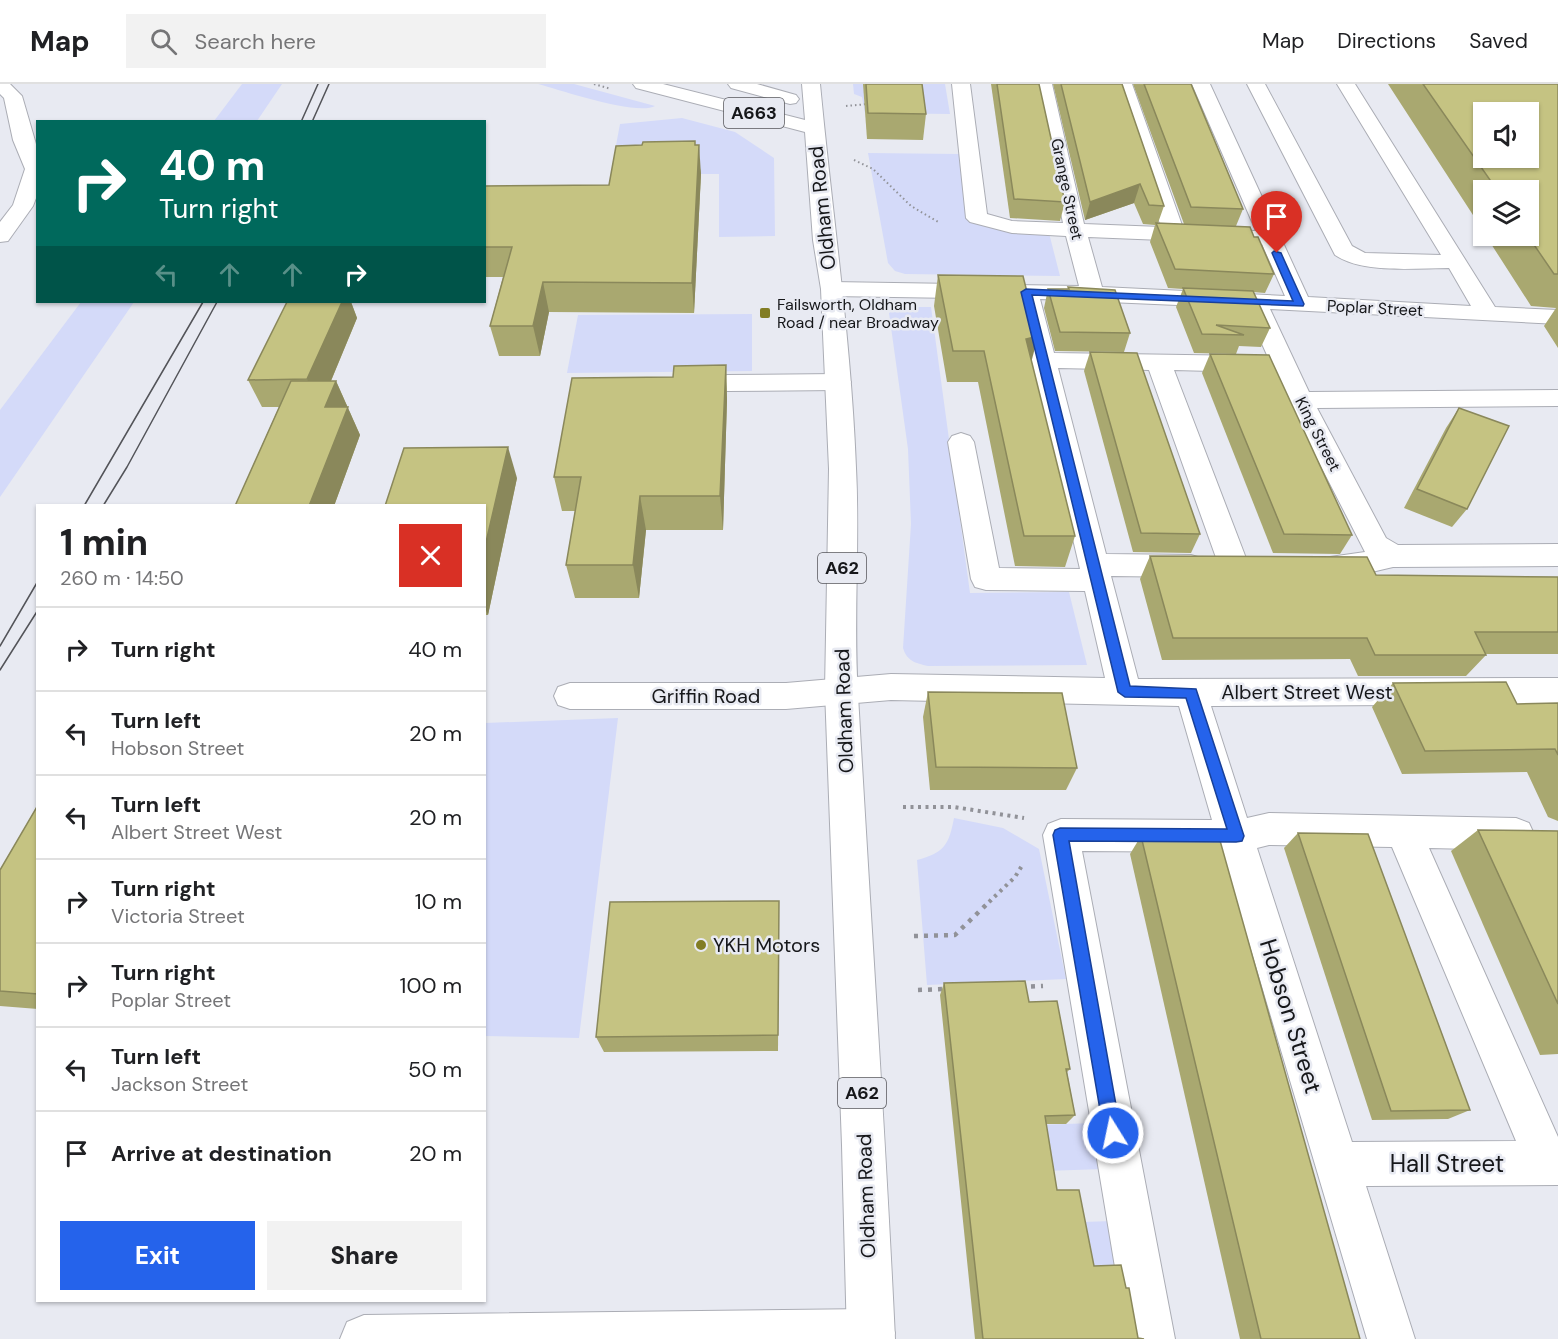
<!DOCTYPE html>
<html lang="en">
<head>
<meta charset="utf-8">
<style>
  :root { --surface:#fff; --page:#f2f2f2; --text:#202124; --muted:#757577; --line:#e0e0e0; --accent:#2563eb }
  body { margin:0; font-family:"DM Sans",sans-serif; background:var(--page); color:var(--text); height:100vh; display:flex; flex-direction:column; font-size:22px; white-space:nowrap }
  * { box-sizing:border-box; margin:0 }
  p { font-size:20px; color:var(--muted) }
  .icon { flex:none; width:33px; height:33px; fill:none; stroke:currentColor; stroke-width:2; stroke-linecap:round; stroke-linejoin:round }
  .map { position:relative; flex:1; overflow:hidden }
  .drawer { position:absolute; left:36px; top:420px; width:450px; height:798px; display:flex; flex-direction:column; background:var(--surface); border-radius:0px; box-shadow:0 2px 4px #0004 }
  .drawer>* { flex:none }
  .hud { position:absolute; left:36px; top:36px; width:450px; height:183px; border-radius:0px; box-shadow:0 2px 4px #0004; background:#00695c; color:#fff; overflow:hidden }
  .buttons { position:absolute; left:1473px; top:18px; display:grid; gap:12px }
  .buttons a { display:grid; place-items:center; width:66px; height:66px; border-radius:0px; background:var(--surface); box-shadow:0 2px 4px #0004; font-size:30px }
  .pin { position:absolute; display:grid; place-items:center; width:51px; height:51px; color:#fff; margin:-62px -26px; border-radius:50% 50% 50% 0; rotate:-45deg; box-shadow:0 0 6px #0007 }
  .pin .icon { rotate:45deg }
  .me { position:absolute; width:66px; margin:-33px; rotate:350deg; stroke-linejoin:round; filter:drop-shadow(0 0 4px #0008) }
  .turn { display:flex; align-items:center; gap:21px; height:126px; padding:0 24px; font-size:27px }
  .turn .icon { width:78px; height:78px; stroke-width:2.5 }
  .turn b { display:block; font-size:42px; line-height:51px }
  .lanes { display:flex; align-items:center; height:57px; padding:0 24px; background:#0003; justify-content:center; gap:30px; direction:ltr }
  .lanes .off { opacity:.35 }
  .round { display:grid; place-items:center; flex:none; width:63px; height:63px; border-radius:0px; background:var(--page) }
  .overview { display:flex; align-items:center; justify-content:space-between; height:102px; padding:0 24px }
  h1 { font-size:36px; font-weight:800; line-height:45px }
  .cta { display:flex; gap:12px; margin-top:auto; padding:12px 24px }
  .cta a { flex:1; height:69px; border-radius:0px; background:var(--accent); color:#fff; font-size:24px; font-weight:800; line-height:69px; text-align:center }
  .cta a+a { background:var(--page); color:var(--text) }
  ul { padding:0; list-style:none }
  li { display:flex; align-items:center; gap:18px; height:84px; padding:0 24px; border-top:2px solid var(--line) }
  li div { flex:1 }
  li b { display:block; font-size:22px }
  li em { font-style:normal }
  header { display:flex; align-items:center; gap:36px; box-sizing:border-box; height:84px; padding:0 30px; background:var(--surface); border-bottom:2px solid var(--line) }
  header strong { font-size:28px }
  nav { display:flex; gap:33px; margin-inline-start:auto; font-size:21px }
  .search { width:420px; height:54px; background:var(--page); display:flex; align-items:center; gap:15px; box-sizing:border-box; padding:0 21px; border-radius:0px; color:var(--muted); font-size:22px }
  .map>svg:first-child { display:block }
</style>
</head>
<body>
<header>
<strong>Map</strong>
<div class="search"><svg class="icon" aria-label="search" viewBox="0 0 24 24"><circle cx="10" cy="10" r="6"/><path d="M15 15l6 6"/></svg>Search here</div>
<nav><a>Map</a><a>Directions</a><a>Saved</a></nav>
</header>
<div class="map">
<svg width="1558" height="1255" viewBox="0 0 1558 1255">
  <rect width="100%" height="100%" fill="#e8eaf2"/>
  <g fill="#d4daf9">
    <path d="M242,0H282L257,37H214Z"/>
    <path d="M538,0H574L655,22C637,32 560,6 538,0Z"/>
    <path d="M853,0H945L950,30L865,29L862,13L854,10Z"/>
    <path d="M682,34L735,48L774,74L775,152L719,153V90H697L605,120L620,40Z"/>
    <path d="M868,69L959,70L971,139L1014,148L1049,149L1060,192L905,190L895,187L888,179Z"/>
    <path d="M81,218H134L0,413V326Z"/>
    <path d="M899,223H931L970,509L1069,508L1087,581L928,582C915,579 907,577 903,564L911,440L908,365L889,229Z"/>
    <path d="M752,230V287L567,289L578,231Z"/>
    <path d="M618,634L579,954L485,952V639Z"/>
    <path d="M954,734L1003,744L1039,765L1066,895L927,901L917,776C944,769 949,761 954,734Z"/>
    <path d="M1095,1039L1104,1085L1044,1087L1036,1041Z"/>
    <path d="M1113,1137L1122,1185L1058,1186L1051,1139Z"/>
  </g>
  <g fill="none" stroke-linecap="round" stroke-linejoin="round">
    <defs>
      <g id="minor">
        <path d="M0,0H10L22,12L38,67V109L33,122L8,157L0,158V138L13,121L25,85L13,56L4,14L0,10Z"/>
        <path d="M952,0H970L987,130L1012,137L1063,139L1034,0H1052L1084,140L1161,143L1114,0H1132L1183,144L1256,147L1192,0H1210L1308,213L1471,222L1449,184C1415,184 1363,190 1335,171L1247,0H1265L1352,162L1365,169L1441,171L1337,0H1355L1495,223L1558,226V240L1270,225L1309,308L1558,306V322L1317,324L1386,454L1398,461L1558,460V482L1393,483L1346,494H1326L1316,491L1311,483L1316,475L1365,468L1287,316L1246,224L1040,215L1054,269L1251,272L1260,275L1263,280L1260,285L1251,288L1174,286L1249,482L1244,490L1234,493L1224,490L1219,482L1149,286L1058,284L1106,470L1191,471L1201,474L1206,482L1201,490L1191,493L1111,492L1138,595L1558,594V620L1211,622L1247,734L1269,729L1516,734L1529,739L1534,750L1529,761L1516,766L1429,764L1558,1053V1101L1366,1102L1415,1255H1367L1222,768L1082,767L1175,1255H1127L1043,751L1048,740L1061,735L1212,736L1179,622L891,616L786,625H570L558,621L554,612L558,603L570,599H786L891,590L1105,594L1085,507L986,506L975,503L971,495L948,358L952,352L961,349L970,352L974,358L999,484L1080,485L1017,215L832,212L824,210L821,205L824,200L832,198L1079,202L1066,152L1012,149L970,138L966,134ZM1088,153L1262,160L1285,212L1102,203ZM1269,761L1392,763L1516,1057L1352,1058L1257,764Z"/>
        <path d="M838,290L847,292L851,298L847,304L838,306L727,307L718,305L714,299L718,293L727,291Z"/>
        <path d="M871,1225L888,1232L895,1249L893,1255H340L347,1238L364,1231Z"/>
      </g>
      <g id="highway">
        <path d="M633,0H663L805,36L802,0H820C832,128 851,255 856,384C860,459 853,536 858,611C870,826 885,1040 895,1255H847L842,1061L825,606L829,385L821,205L813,156L805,48L636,4Z"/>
        <path d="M728,0H757L796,11L799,15L796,19L790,20L731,4Z"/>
      </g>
    </defs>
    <use href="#minor" stroke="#abadb5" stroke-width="2"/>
    <use href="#highway" stroke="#abadb5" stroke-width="2"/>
    <g stroke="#919298" stroke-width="2" stroke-dasharray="1.5 3" stroke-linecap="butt">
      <path d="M594,0L611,5"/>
      <path d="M846,22L868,20"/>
      <path d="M854,76L873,85L911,122L940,139"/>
    </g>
    <g stroke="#919298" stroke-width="4" stroke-dasharray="3 4.5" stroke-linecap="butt">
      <path d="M903,723H954L1024,734"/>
      <path d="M989,818L1015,793L1023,780"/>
    </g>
    <g stroke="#919298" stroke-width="4.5" stroke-dasharray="4 6" stroke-linecap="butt">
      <path d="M914,852L955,851L991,816"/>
      <path d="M1021,903L1043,902"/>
      <path d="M918,906L945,905"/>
    </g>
    <use href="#minor" fill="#fff" fill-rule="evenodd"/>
    <use href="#highway" fill="#fff" fill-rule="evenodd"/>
    <g stroke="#535459" stroke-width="1.5">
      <path d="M301,38L318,0"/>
      <path d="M312,38L329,0"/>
      <path d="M84,422L203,218"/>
      <path d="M103,422L127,383L217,218"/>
      <path d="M0,562L38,497"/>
      <path d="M0,586L38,526"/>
    </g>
  </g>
  <g fill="#a9a870">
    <path d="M863,0H922L926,30L923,56L867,55Z"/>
    <path d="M991,0H1039L1065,118L1060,137L1010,134Z"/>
    <path d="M1053,0H1122L1164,122L1158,139L1184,140L1133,0H1191L1243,125L1236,142L1254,153L1274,190L1265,209L1253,208L1270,244L1261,263L1239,262L1236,270L1194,269L1176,223L1183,205L1168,204L1150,158L1155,141L1143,140L1134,119L1085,136Z"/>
    <path d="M1388,0H1558V264L1544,242L1556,224L1531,222L1486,152H1528V106H1484V148Z"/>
    <path d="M696,61L701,90L694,229L549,228L540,272H499L490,242L503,193H484V102L609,101Z"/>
    <path d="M938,191L1031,277L1075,452L1065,483L1015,482L978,298H947L934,222Z"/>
    <path d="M1068,203L1130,249L1124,268L1055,267L1044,224L1048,205H1068Z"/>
    <path d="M351,218L357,234L331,297H336L360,351L334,422H235L279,323H262L248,296Z"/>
    <path d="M1090,268L1200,450L1191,469L1133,468L1084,287Z"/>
    <path d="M1210,270L1352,451L1340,470L1273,469L1202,289Z"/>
    <path d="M726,281L727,316L723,446H646L639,514H575L566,481L575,427H562L554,393L673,293Z"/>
    <path d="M1459,324L1467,425L1452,443L1404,424L1446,344Z"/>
    <path d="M517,394L488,531H484V422Z"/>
    <path d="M1150,472L1376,491L1558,493V570H1486V571L1466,592H1358L1350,575L1162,576L1140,495Z"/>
    <path d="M1393,599L1517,620L1558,619V737L1548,733L1527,688L1402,690L1372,623Z"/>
    <path d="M928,608L1077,684L1066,706H930L923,633Z"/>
    <path d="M38,721V925L0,922V786Z"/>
    <path d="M1478,746L1558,747V970L1540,971L1451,767Z"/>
    <path d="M1298,749L1470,1026L1448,1035L1372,1036L1284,764Z"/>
    <path d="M1141,752L1360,1255H1240L1130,770Z"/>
    <path d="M779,817L778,967L604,968L596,953Z"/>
    <path d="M944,899L1029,918L1070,985L1067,988L1075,1031L1066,1040H1046L1057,1106L1094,1182L1138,1254L1144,1255H975L940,911Z"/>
  </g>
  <g fill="#8a885b">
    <path d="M699,61L701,90L694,229L692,199Z"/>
    <path d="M1140,100L1134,119L1085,136L1090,118Z"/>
    <path d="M543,198L549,228L540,272L533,242Z"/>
    <path d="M337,218H351L357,234L320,323L307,295Z"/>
    <path d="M1038,252L1030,283L1026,255Z"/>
    <path d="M726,281L727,316L723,446L720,412Z"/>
    <path d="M336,297L360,351L334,422H309L325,323Z"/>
    <path d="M508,363L517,394L488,531L484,522V467Z"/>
    <path d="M640,412L646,446L639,514L633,481Z"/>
  </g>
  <g fill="#c5c382" stroke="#8a885b" stroke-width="1.5" fill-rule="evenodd">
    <path d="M866,0H922L926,30L868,29Z"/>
    <path d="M997,0H1039L1065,118L1014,115Z"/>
    <path d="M1061,0H1122L1164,122L1149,121L1140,100L1090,118Z"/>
    <path d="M1144,0H1191L1243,125L1191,123Z"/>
    <path d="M1423,0H1558V190H1554L1528,152V106H1497ZM1484,28H1528V74H1484Z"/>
    <path d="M695,57V61H699L692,199L543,198L533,242H490L512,163H484V102L609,101L616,62L642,61L643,58Z"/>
    <path d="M1156,139L1250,143L1254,153H1258L1274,190L1175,185Z"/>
    <path d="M938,191L1023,192L1038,252L1026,255L1075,452H1024L984,267H953Z"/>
    <path d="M1068,203L1115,206L1130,249L1060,248L1048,205H1069Z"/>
    <path d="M1183,204L1253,207L1270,244L1216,241L1244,251L1202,250Z"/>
    <path d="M287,218H342L307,295L248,296Z"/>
    <path d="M1090,268L1137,269L1200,450L1141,449Z"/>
    <path d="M1210,270L1269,271L1352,451L1284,450Z"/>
    <path d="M726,281L720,412H640L633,481H566L581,393H554L572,294L673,293L674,282Z"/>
    <path d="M291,297H336L325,323H348L309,422H235Z"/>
    <path d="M1459,324L1509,342L1467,425L1417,405Z"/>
    <path d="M508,363L484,467V422H385L404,364Z"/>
    <path d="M1150,472L1367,473L1376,491L1558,493V548H1475L1486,571H1375L1367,554H1173Z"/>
    <path d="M1506,598L1517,620L1558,619V671L1555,665L1425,667L1393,599Z"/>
    <path d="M928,608L1062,609L1077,684L936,683Z"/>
    <path d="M38,721V910L0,907V786Z"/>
    <path d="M1478,746L1558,747V920Z"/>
    <path d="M1298,749L1368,750L1470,1026L1391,1027Z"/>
    <path d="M1141,752L1219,753L1360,1255H1261Z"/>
    <path d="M779,817L778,951L596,953L610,818Z"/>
    <path d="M1025,897L1029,918L1057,917L1070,985H1066L1075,1031L1045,1032L1057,1106H1079L1094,1182L1121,1181L1126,1204H1129L1138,1254L1144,1255H983L944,899Z"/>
  </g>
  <path fill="#2563eb" stroke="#184099" stroke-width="1.5" d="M1274,167L1281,169L1304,220L1303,222L1032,211L1130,602L1196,605L1244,752L1242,757L1236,758L1069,757L1121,1049L1119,1055L1113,1058L1106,1055L1104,1049L1053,751L1055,746L1060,744L1227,745L1186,614L1125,613L1118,608L1021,208L1026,205L1293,217L1272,169Z"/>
  <g fill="#827d24" stroke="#e8eaf2" stroke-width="2">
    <rect x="759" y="223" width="12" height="12" rx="3"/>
    <circle cx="701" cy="861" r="6"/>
  </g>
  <g text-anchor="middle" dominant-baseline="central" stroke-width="5" stroke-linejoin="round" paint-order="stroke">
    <g font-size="16" fill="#16171a" stroke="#e8eaf2">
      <text transform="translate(1067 105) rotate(78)">Grange Street</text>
      <text transform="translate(1375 224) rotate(3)">Poplar Street</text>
      <text transform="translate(1318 350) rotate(63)">King Street</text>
    </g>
    <g font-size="16" fill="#16171a" stroke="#e8eaf2" text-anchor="start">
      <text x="777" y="220">Failsworth, Oldham<tspan x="777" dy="18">Road / near Broadway</tspan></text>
    </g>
    <g fill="#e8eaf2" stroke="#55565b" stroke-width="1.5">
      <rect x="724" y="14" width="60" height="30" rx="4.5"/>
      <rect x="818" y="469" width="48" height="30" rx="4.5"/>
      <rect x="838" y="994" width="48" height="30" rx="4.5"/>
    </g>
    <g font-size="18" font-weight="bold" fill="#16171a">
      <text x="754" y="29">A663</text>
      <text x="842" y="484">A62</text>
      <text x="862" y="1009">A62</text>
    </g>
    <g font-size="20" fill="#16171a" stroke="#e8eaf2">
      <text transform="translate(822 124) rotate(-96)">Oldham Road</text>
      <text x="1307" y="608">Albert Street West</text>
      <text x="706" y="612">Griffin Road</text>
      <text transform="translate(844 627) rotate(-92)">Oldham Road</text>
      <text transform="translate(866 1112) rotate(-92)">Oldham Road</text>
    </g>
    <g font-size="20" fill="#16171a" stroke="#e8eaf2" text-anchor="start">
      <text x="713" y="861">YKH Motors</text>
    </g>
    <g font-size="24" fill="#16171a" stroke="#e8eaf2">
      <text transform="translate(1291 932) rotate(73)">Hobson Street</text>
      <text x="1447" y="1079">Hall Street</text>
    </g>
  </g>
</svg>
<div class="buttons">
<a><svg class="icon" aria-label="sound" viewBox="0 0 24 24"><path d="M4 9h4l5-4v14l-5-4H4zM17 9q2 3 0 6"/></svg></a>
<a><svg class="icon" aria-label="layers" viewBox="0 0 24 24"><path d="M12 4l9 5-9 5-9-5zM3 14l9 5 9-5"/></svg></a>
</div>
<div class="pin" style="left:1277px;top:169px;background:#d93025"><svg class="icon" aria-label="arrive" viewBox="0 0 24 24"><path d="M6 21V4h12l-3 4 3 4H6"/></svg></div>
<svg class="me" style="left:1113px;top:1049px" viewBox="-20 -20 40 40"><circle r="17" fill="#2563eb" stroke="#fff" stroke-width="3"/><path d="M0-11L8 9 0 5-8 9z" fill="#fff"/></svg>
<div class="hud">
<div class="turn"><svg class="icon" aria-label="right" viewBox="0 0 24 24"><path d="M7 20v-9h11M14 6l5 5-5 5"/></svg><div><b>40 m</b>Turn right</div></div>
<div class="lanes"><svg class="icon off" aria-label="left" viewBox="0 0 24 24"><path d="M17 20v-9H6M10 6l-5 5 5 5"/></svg><svg class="icon off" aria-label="ahead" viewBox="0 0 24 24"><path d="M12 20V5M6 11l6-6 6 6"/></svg><svg class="icon off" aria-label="ahead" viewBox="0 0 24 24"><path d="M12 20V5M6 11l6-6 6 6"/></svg><svg class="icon" aria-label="right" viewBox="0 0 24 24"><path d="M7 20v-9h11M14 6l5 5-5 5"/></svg></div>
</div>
<section class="drawer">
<div class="overview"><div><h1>1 min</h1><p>260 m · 14:50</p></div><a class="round" style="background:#d93025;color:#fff"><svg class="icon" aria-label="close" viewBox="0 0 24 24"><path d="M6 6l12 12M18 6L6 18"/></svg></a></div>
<ul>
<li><svg class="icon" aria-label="right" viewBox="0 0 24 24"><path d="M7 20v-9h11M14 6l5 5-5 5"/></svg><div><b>Turn right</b></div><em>40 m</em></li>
<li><svg class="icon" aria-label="left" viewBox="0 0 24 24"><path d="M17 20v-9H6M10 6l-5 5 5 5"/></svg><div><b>Turn left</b><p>Hobson Street</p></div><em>20 m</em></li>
<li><svg class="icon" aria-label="left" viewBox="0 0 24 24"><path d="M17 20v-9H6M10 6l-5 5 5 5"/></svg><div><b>Turn left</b><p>Albert Street West</p></div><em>20 m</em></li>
<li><svg class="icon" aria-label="right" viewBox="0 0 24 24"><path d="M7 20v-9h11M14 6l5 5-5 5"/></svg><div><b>Turn right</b><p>Victoria Street</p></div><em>10 m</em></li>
<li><svg class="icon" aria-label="right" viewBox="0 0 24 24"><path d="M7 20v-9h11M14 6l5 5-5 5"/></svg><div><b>Turn right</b><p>Poplar Street</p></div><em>100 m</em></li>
<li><svg class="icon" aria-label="left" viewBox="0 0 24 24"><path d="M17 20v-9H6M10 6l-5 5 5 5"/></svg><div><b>Turn left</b><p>Jackson Street</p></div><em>50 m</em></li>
<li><svg class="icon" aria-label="arrive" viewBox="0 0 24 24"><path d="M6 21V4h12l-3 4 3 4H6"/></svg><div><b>Arrive at destination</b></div><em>20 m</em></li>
</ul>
<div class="cta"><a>Exit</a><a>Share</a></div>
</section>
</div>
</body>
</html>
